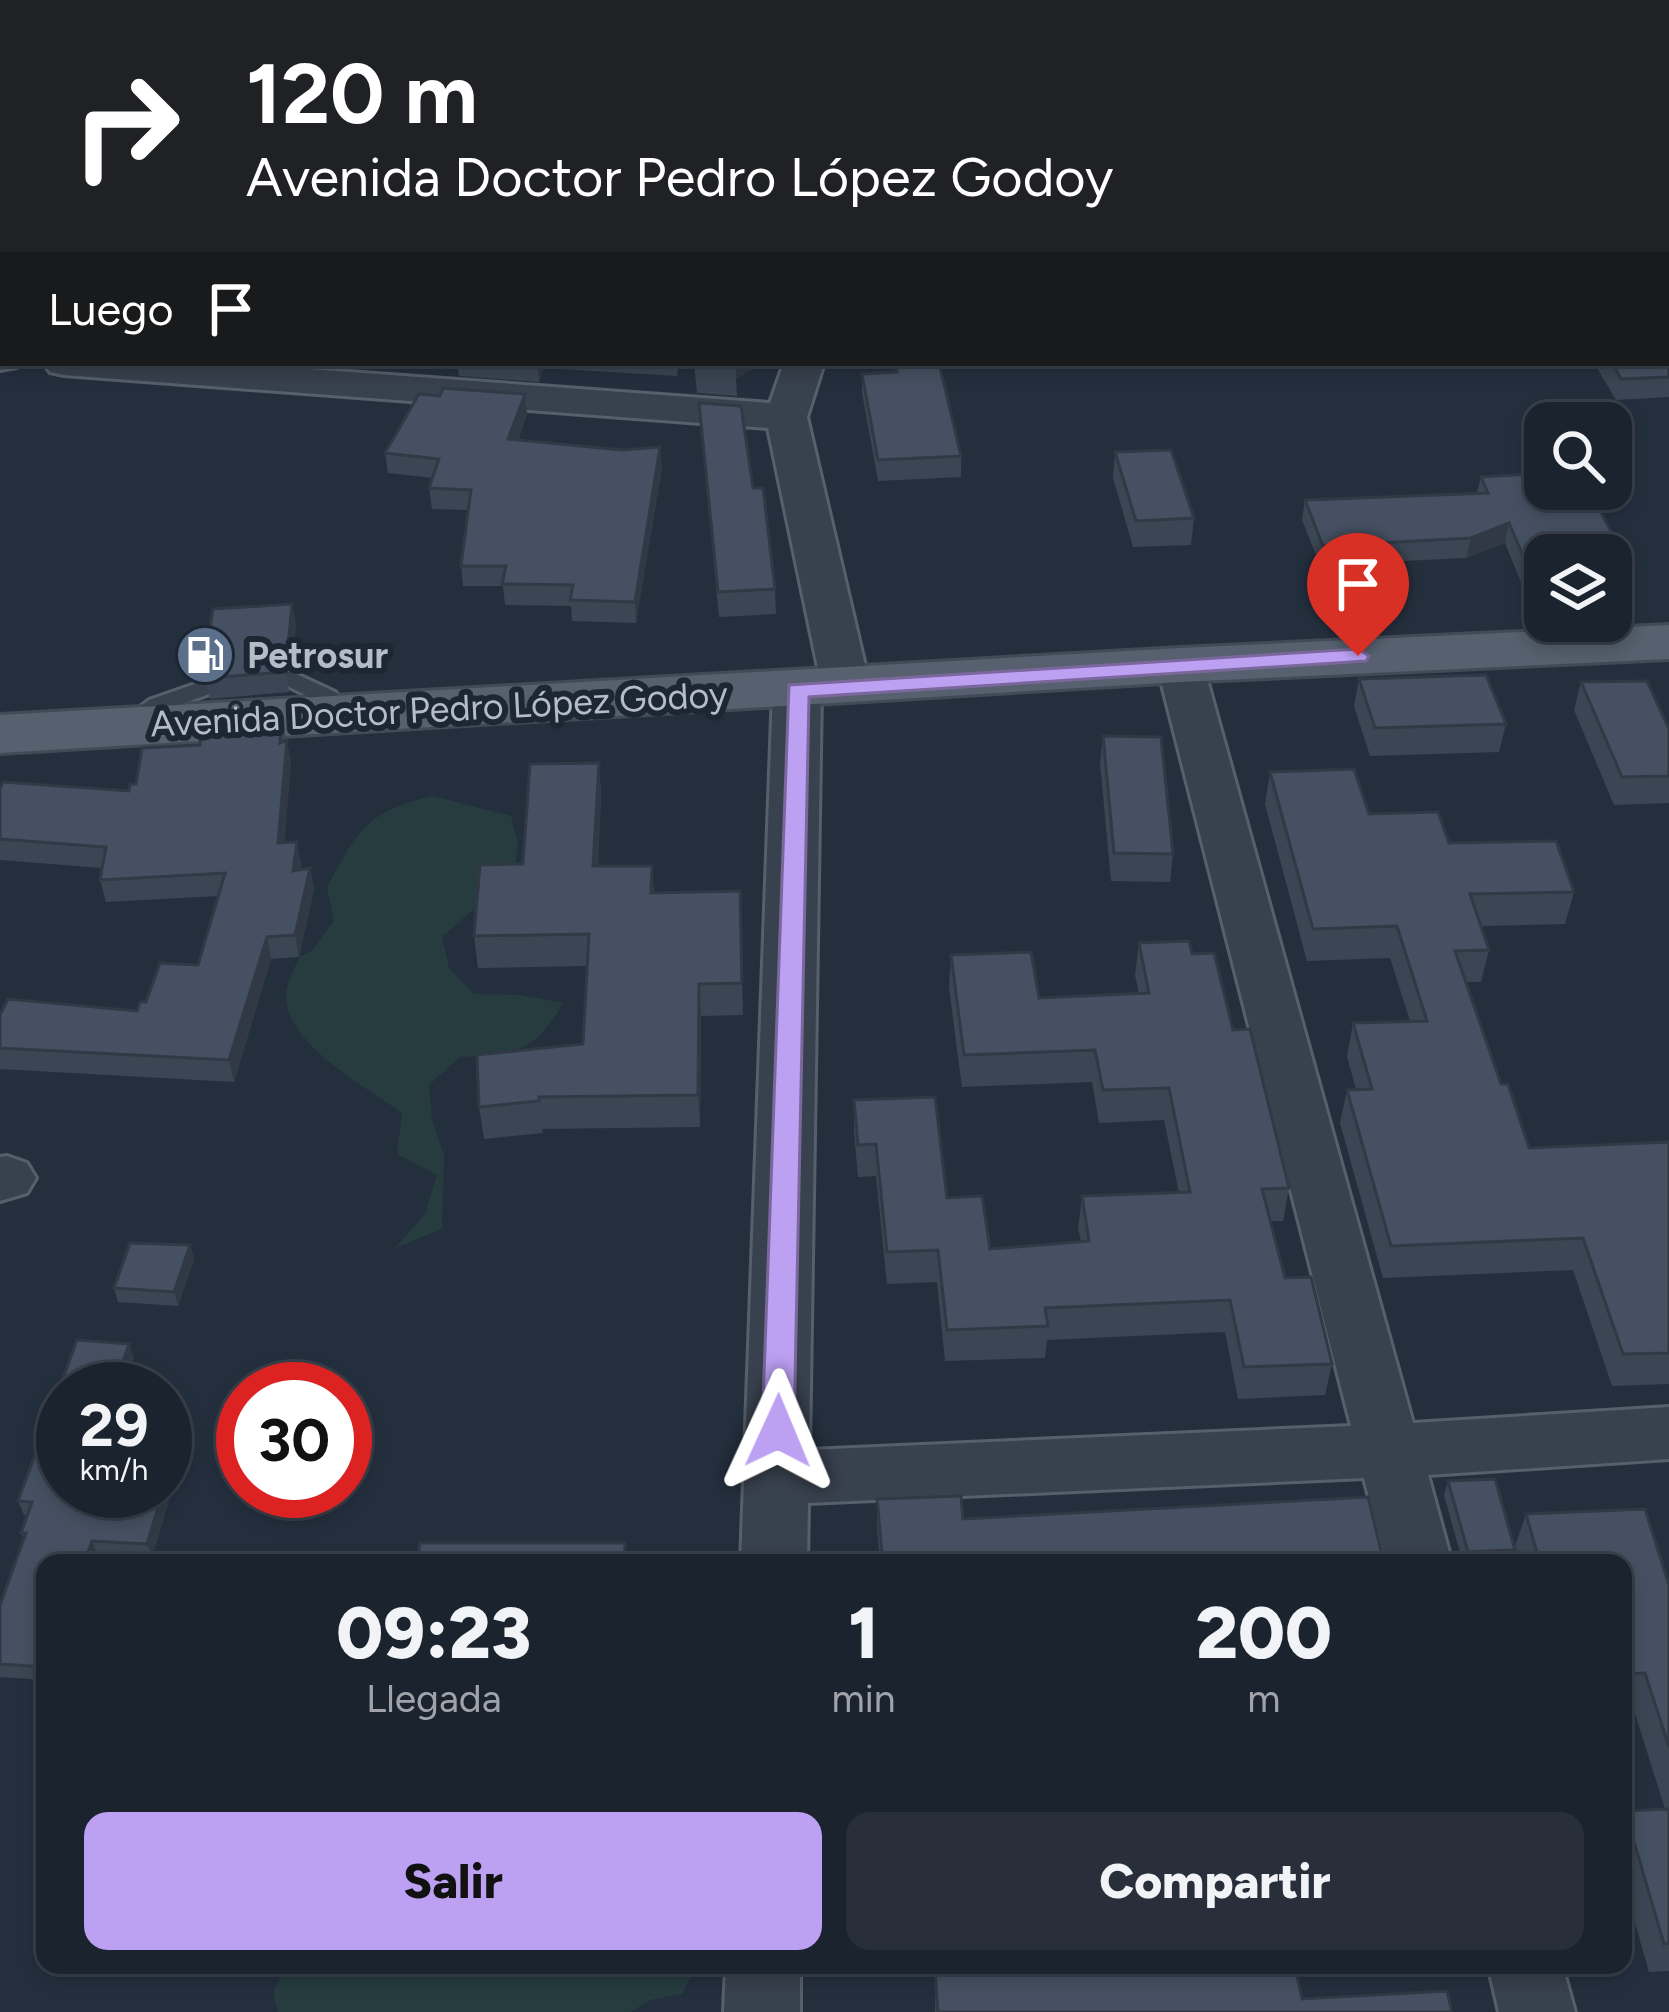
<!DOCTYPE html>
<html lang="es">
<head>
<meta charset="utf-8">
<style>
  :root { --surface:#1b232e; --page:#282f3a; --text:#f1f3f6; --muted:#a0a4aa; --line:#39404a; --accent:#bca0f2 }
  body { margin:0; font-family:Figtree,sans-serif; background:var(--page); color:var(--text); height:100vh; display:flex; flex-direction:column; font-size:45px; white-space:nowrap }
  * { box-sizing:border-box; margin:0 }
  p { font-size:39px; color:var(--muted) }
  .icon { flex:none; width:66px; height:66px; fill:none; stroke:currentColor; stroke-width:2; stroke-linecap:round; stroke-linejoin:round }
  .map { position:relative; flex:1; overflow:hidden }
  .drawer { position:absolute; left:36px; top:1554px; width:1596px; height:420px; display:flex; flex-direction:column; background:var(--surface); border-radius:24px; box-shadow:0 6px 18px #0003,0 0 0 3px var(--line) }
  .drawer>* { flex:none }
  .top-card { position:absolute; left:0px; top:0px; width:1671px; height:366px; box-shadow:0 6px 18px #0003,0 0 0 3px var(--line); background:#202124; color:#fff; overflow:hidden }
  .fabs { position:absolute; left:1524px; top:402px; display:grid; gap:24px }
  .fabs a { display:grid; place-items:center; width:108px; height:108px; border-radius:24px; background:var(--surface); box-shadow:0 6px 18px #0003,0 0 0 3px var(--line); font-size:60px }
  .speed { position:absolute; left:36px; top:1362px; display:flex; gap:24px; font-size:60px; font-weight:700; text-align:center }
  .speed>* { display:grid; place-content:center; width:156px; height:156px; border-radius:50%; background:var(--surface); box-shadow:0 6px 18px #0003,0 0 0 3px var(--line); line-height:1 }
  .speed small { font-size:30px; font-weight:400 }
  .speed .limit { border:18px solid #d22; background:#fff; color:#111 }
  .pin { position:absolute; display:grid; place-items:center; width:102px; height:102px; color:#fff; margin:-123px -51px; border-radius:50% 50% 50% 0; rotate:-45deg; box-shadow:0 0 12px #0007 }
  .pin .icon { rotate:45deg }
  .me { position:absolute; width:132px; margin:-66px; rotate:1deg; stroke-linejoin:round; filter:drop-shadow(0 0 9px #0008) }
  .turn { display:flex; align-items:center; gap:42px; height:252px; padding:0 48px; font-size:54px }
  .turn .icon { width:156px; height:156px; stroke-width:2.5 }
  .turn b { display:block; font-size:84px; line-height:102px }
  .then { display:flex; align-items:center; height:114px; padding:0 48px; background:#0003; gap:24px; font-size:45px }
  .eta { display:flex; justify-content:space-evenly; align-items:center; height:204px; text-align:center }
  .eta b { font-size:72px; font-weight:800; line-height:84px }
  .action { display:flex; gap:24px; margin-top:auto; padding:24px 48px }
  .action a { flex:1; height:138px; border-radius:24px; background:var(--accent); color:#111; font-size:48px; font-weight:800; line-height:138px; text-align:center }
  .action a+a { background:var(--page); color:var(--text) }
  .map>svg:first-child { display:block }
</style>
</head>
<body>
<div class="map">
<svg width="1669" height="2012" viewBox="0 0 1669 2012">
  <rect width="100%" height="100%" fill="#242f3e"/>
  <g fill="#263c3f">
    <path d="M1149,0H1669V70L1668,3Z"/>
    <path d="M433,796L511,816L518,844L514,874L442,937L449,968L474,994L521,995L563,1003C535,1052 514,1056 460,1057L429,1085L432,1120L444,1155L442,1229L395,1248L425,1214L437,1175L397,1154L402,1113C365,1085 284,1045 286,993C287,982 295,968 299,957L312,951L334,920L327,888C358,829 366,812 433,796Z"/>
    <path d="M289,1965H697L682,1994L650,2000L631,2012H278L273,1991Z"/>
  </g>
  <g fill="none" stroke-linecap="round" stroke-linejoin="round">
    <defs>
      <g id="lane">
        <path d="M290,671L335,692L353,712L349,717H333L319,702L282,683L278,678L282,673Z"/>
        <path d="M215,677L223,679L227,684L223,689L165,710L128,734L116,726L149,700Z"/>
      </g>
      <g id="street">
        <rect x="1668" y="77" width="1" height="20"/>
        <path d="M3,165V190L0,191V166Z"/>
        <rect x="1668" y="286" width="1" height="24"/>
        <path d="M0,346L3,363H20L17,367L0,370Z"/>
        <path d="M44,363H227L770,403L784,363H824L807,417L870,687L863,697L846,702L829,697L822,687L768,428L64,375L50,372Z"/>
        <path d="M1180,651L1197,655L1203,665L1413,1423L1669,1407V1459L1428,1475L1452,1563H1386L1364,1478L808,1503L807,1563H741L773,690L780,680L797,675L814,680L821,690L809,1450L1351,1426L1157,665L1163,655Z"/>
        <path d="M7,1156L27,1163L36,1178L27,1193L0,1201V1157Z"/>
        <path d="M726,1965H800V2012H724Z"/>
        <path d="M1488,1965H1562L1575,2012H1499Z"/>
      </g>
      <path id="primary" d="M1669,625V659L1180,682L0,753V715L1180,648Z"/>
    </defs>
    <use href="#lane" stroke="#565f6c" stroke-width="6"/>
    <use href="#street" stroke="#565f6c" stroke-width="6"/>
    <use href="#primary" stroke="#414a57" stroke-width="6"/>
    <use href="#lane" fill="#38414e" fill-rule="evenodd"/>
    <use href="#street" fill="#38414e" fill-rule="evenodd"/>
    <use href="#primary" fill="#56606e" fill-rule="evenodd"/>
  </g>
  <g fill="#3b4654">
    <path d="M969,0H1118L1117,3H970Z"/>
    <path d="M3,220V267H0V223Z"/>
    <path d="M1669,333V397L1616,400L1594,363H1668Z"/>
    <path d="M457,363H679L677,376L544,368L539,382L459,376Z"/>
    <path d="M694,363H756L754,368L736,379L737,396L697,393Z"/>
    <path d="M895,363H939L961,456V477L878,481L862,393V374L895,372Z"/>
    <path d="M525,394L527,414L518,440L662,468L636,623L572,621L571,606L505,605L503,586H463L461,566L468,510L432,509L429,488L433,478L388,473L385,453L440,396Z"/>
    <path d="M699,403L775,589L776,614L719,617Z"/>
    <path d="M1115,452L1194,518L1191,545L1133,547L1113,478Z"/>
    <path d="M1481,477L1576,496L1630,566L1625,586L1611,587V555H1545V591L1525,592L1505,543L1466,558L1320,565L1302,520L1305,500L1477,493Z"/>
    <path d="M292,604L296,625L292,667L282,668L286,672L289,692L210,699L205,678L217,674H211L206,653Z"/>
    <path d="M1359,679L1506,724L1499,752L1370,756L1354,706Z"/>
    <path d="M1581,682L1669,729V803L1614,805L1574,710Z"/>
    <path d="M282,719L291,762L284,842L301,863L300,870L310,868L314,889L299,957L271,959L234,1082L0,1069V1015L137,1011L146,1002L198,965L218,896L106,902L100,880L102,868L0,860V788L129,791L136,784L200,745Z"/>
    <path d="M1103,736L1173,854L1170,882L1111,881L1100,763Z"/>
    <path d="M599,763L601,795L598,866H652L654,893L740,891L743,1015L701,1016L700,1127L542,1129L543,1133L484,1139L479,1107L583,1044L587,966L478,968L474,936L523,864Z"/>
    <path d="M1270,772L1369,814L1574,892L1565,924L1481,926L1489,950L1481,982H1466L1501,1084L1529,1148L1669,1142V1384L1612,1386L1573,1270L1383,1278L1340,1123L1347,1090H1356L1347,1056L1353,1023L1410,1021L1390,958L1307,961L1265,804Z"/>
    <path d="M1139,943L1192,954L1233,1030L1289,1188L1283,1221H1270L1285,1278L1332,1364L1325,1395L1238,1399L1225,1332L1047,1340L1045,1358L945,1361L937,1282L887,1284L876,1176L858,1177L854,1132V1100L947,1198L990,1249L1081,1241L1078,1229L1082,1196L1179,1193L1164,1120L1099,1123L1092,1082L962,1087L949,988L951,955L1039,998L1139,994L1135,975Z"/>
    <path d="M190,1245L194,1259L178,1306L118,1302L114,1288Z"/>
    <path d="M134,1358L63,1491L177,1474L152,1557L97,1554L94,1563H45V1680L0,1677V1605L24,1538L21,1533L28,1515H24L18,1501Z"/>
    <path d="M1448,1481L1515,1550L1510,1563H1463L1444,1495Z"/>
    <path d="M877,1499L963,1519L1384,1563H880L877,1526Z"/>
    <path d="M1526,1514L1669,1585V1971L1649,1972L1623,1881V1815L1625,1811L1665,1809L1632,1704H1623V1563H1520L1515,1546Z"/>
    <path d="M994,1965H1295L1302,1999L1452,2012H935V1970L994,1967Z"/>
    <path d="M1401,1965H1473L1401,1968Z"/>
  </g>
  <g fill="#303945">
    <path d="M538,363H544V368L539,382Z"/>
    <path d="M736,363H756L754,368L736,379Z"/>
    <path d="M525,394L527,414L510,459L508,439Z"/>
    <path d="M660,447L662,468L636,623L635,602Z"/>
    <path d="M1509,523L1505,543L1466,558L1471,538Z"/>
    <path d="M292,604L296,625L292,667L281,669L270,658Z"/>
    <path d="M287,740L291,762L283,864L278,843Z"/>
    <path d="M599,763L601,795L596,898L593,866Z"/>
    <path d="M297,842L301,863L298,893L293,871Z"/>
    <path d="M310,868L314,889L299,957L295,935Z"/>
    <path d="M267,937L271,959L234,1082L229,1060Z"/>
    <path d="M699,984L701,1016L700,1127L698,1095Z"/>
    <path d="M190,1245L194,1259L178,1306L174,1292Z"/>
    <path d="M129,1344L134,1358L124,1389H114Z"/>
    <path d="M173,1460L177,1474L152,1557L147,1544L163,1491H165Z"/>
    <path d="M92,1541L97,1554L94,1563H84Z"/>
  </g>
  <g fill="#455162" stroke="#303945" stroke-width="3">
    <path d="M215,0H308L306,3H213Z"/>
    <path d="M405,0H485L484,3H403Z"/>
    <path d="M712,0H805V3H711Z"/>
    <path d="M974,0H1051L975,3Z"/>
    <path d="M1668,96H1669L1668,236Z"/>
    <path d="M3,220V243L0,242V223Z"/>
    <path d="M1668,333L1669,377L1621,379L1612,363H1668Z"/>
    <path d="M896,363H939L961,456L878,460L862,374L897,372Z"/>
    <path d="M443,388L525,394L508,439L622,450L660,447L635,602L570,600L573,585L502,584L506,566H461L471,490L429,488L439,459L385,453L419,394L440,396Z"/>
    <path d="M699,403L741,406L753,488H763L775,589L718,592Z"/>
    <path d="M1171,450L1194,518L1136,521L1115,452Z"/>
    <path d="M1544,473L1545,489H1575L1576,496H1592L1630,566L1611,567V555H1545V571L1530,572L1509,523L1471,538L1323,546L1305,500L1488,493L1481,477Z"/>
    <path d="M292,604L288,647L277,648L270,658L286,672L205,678L220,673L227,664L220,654L206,653L213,609Z"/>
    <path d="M1486,675L1506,724L1375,728L1359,679Z"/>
    <path d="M1647,681L1669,729V776L1622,777L1581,682Z"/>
    <path d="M282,719L280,743L287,740L278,843L297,842L293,871L310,868L295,935L267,937L229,1060L0,1048V1015L8,999L137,1011L140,1002H146L160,963L198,965L225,873L100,880L106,847L0,839V788L3,782L129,791L130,784H136L142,748L200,745L201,724Z"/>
    <path d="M1103,736L1161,737L1173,854L1114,853Z"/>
    <path d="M599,763L593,866H652L651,893L740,891L742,983L699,984L698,1095L539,1097V1101L479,1107L477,1055L583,1044L589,934L474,936L480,865L523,864L530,764Z"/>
    <path d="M1354,769L1369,814L1438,812L1449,843L1556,841L1574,892L1470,894L1489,950L1455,951L1501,1084H1508L1529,1148L1669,1142V1353L1623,1354L1583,1238L1391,1246L1347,1090L1372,1089L1353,1023L1427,1021L1397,926L1313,929L1270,772Z"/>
    <path d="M1189,941L1192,954L1214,953L1233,1030L1250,1029L1289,1188L1262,1189L1285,1278L1311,1277L1332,1364L1244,1367L1230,1300L1045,1308L1048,1326L947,1330L938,1250L887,1252L876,1144L858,1145L854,1100L935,1097L947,1198L982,1196L990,1249L1089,1241L1082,1196L1190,1192L1169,1088L1103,1090L1095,1050L964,1055L951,955L1031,952L1039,998L1149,993L1139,943Z"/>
    <path d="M130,1243L190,1245L174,1292L114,1288Z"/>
    <path d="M77,1340L129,1344L114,1389H63V1491H163L147,1544L92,1541L84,1563H45V1667L0,1664V1605L26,1533H21L32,1502L18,1501Z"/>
    <path d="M165,1459L173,1460L165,1486Z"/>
    <path d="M1495,1479L1515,1550L1468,1552L1448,1481Z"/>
    <path d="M961,1496L963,1519L1368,1497L1384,1563H883L877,1499Z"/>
    <path d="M1645,1509L1669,1585V1747L1645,1673L1623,1674V1563H1540L1526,1514Z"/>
    <path d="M420,1543H625L624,1563H417Z"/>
    <path d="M1669,1809V1943L1664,1944L1625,1811Z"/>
    <path d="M998,1965H1295L1302,1999L1447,1991L1452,2012H938L935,1970L998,1967Z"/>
  </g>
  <path fill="#bca0f2" stroke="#7a689d" stroke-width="3" d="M1358,649L1369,656L1366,661L809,697L794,1431L789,1441L778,1444L767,1441L762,1431L789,685Z"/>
  <defs>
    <symbol id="fuel-disc" viewBox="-11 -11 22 22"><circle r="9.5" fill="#5c6f8a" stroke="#1d2633"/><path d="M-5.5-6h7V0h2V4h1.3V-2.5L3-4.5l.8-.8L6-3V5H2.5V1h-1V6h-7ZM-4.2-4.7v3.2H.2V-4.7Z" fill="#fff"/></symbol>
  </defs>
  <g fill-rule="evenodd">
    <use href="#fuel-disc" x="172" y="622" width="66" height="66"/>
  </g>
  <g text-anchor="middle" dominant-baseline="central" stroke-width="12" stroke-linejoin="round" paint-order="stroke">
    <g font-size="36" font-weight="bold" fill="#b4bcc9" stroke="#1d2633" text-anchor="start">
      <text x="247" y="655">Petrosur</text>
    </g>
    <g font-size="36" fill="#b4bcc9" stroke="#1d2633">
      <text transform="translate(439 709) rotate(-3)">Avenida Doctor Pedro López Godoy</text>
    </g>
  </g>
</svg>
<div class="fabs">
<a><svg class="icon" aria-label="search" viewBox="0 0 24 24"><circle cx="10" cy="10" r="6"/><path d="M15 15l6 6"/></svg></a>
<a><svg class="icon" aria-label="layers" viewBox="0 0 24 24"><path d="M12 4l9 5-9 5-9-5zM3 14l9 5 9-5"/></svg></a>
</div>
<div class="speed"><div>29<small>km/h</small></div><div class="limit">30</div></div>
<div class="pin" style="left:1358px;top:656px;background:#d93025"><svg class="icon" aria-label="arrive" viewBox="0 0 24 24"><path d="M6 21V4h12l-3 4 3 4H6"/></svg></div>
<svg class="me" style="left:778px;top:1431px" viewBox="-20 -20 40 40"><path d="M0-17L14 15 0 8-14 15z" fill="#bca0f2" stroke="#fff" stroke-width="4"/></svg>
<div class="top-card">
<div class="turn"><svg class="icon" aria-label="right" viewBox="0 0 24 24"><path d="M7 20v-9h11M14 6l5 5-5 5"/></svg><div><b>120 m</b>Avenida Doctor Pedro López Godoy</div></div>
<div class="then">Luego<svg class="icon" aria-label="arrive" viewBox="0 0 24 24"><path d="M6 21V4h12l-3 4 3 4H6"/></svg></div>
</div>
<section class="drawer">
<div class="eta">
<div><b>09:23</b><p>Llegada</p></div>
<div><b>1</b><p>min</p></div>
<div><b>200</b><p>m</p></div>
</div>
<div class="action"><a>Salir</a><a>Compartir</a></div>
</section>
</div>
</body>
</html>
